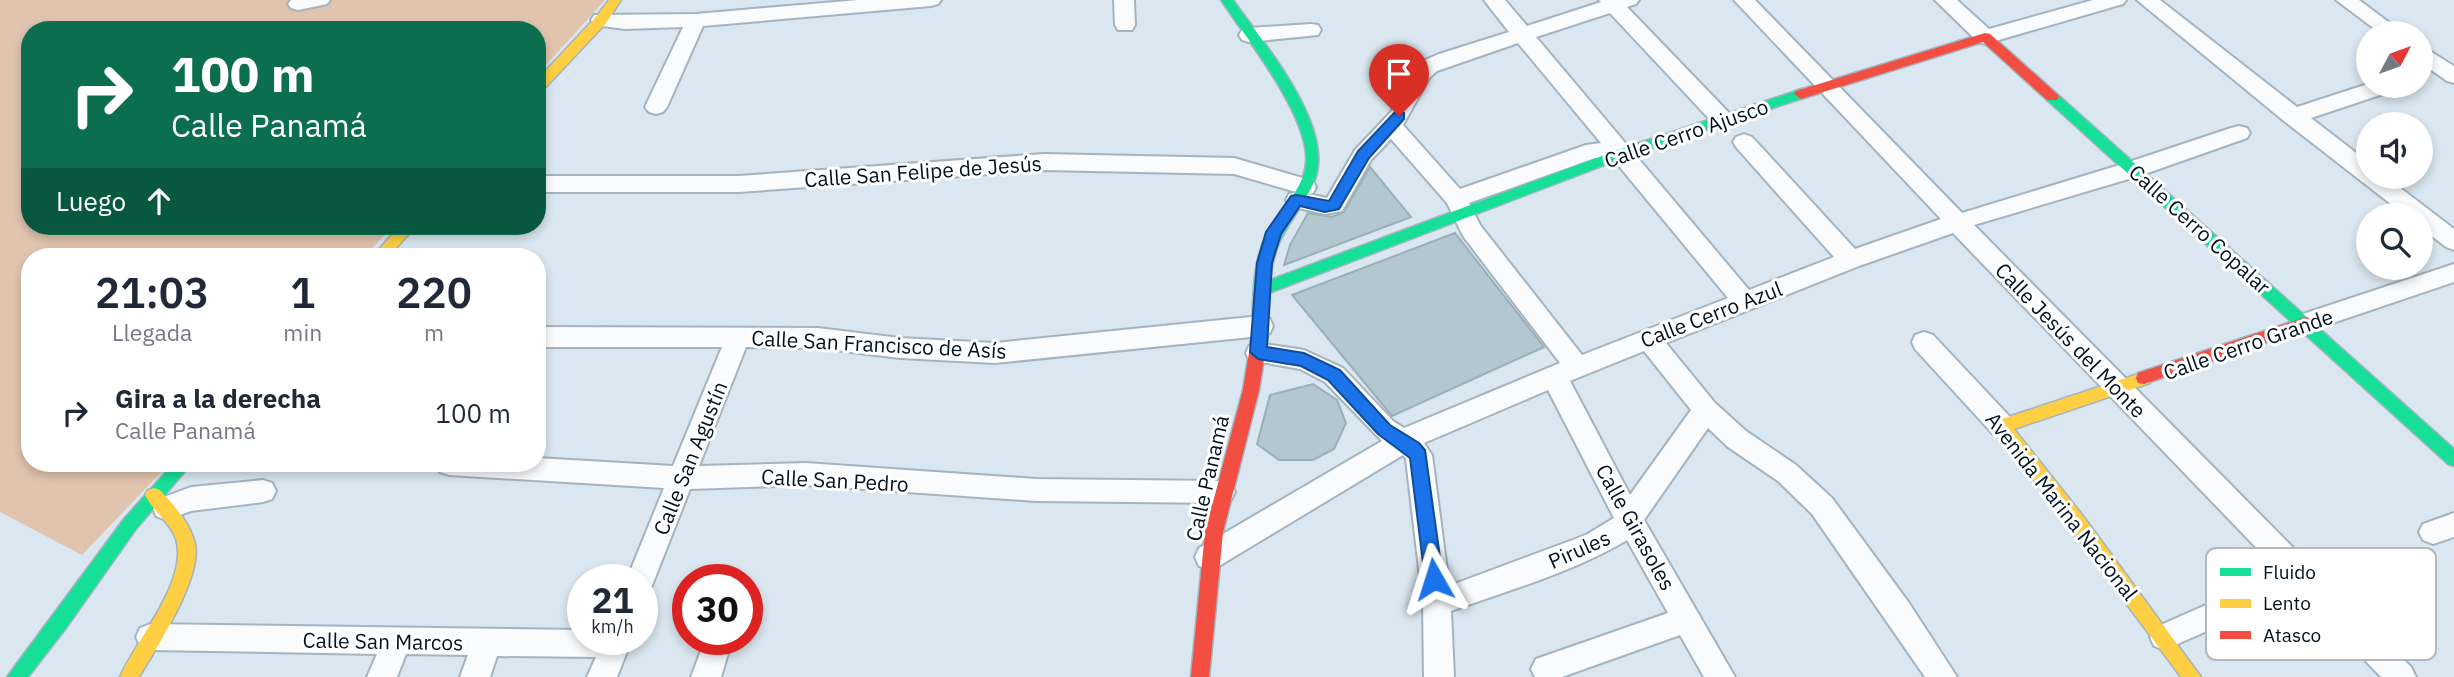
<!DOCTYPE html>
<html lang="es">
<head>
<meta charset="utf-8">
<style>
  :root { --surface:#fff; --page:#f2f2f3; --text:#1f2937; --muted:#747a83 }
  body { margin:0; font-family:"IBM Plex Sans",sans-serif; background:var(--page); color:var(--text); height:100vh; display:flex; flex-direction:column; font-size:26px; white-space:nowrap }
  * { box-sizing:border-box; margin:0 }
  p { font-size:23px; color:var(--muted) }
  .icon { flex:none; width:38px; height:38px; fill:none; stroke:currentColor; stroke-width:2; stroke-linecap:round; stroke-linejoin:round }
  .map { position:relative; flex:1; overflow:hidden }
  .sheet { position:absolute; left:21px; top:248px; width:525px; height:224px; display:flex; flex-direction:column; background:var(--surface); border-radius:28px; box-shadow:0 4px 10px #0003 }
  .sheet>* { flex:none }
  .guide { position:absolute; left:21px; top:21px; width:525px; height:214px; border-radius:28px; box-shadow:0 4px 10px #0003; background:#0b6e4f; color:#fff; overflow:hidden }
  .needle { width:46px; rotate:49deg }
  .fabs { position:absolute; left:2356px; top:21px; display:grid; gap:14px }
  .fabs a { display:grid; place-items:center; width:77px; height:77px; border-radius:50%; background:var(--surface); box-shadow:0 4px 10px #0003; font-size:35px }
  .speed { position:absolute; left:567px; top:564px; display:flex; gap:14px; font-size:35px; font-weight:700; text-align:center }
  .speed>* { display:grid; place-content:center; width:91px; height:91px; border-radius:50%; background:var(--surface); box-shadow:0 4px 10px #0003; line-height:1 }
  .speed small { font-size:18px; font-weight:400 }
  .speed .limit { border:10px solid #d22; background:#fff; color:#111 }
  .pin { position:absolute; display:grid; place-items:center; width:60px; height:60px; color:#fff; margin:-72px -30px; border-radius:50% 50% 50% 0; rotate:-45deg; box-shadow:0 0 7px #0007 }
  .pin .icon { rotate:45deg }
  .me { position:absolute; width:77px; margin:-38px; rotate:354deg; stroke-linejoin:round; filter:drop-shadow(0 0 5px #0008) }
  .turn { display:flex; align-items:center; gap:24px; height:147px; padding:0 35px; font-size:32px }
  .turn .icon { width:91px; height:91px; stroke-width:2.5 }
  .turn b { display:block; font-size:49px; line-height:60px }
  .then { display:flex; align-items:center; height:66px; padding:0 35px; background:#0003; gap:14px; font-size:26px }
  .eta { display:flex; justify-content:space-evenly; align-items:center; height:119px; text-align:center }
  .eta b { font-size:42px; font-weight:600; line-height:49px }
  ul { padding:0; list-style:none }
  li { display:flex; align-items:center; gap:21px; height:91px; padding:0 35px }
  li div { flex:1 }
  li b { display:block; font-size:26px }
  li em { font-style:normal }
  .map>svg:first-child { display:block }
</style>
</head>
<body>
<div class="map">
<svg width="2454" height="677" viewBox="0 0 2454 677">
  <rect width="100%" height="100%" fill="#dae7f0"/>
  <path fill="#e0c4ae" d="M0,0H605L537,75V30H30V226H393L364,257H30V464H169L82,555L0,512Z"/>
  <g fill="#b2c7d0" stroke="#9aafb8" stroke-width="2">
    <path d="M1370,167L1411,217L1284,265L1290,245L1308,213L1332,217L1344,212Z"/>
    <path d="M1455,233L1544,347L1392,416L1292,295Z"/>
    <path d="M1313,384L1337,400L1346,423L1334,449L1313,460H1279L1257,444L1270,395Z"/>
  </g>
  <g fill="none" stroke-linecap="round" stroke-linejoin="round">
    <defs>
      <g id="street">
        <path d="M291,0H330L327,4L298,10L291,8L288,4Z"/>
        <path d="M858,0H941L938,4L931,6L703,26L667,107L663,112L656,114L649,112L645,107L683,27L625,29L594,25L591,20L594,15L696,14Z"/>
        <path d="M1114,0H1134L1135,25L1132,30H1118L1115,25Z"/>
        <path d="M1484,0H1505L1527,26L1601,2L1599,0H1639L1636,4L1627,7L1730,114L1733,119L1730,124L1722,126L1714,124L1610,13L1536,37L1749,290L1834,257L1736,147L1733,142L1736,137L1744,134L1752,137L1855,249L1941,219L1734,0H1755L1962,213L2126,163L2231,128L2239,126L2247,128L2250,133L2247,138L2142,175L1974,225L2411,667L2416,677H2381L1953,233L1859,266L1666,343L1715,403L1746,431L1796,465L1832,498L1909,603L1957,677H1925L1812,514L1778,481L1728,447L1708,428L1644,520L1735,677H1704L1680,635L1562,677H1535L1531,669L1536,659L1668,613L1627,540C1573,572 1510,590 1451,611L1454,677H1424L1423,603L1406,459L1403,455L1219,566L1209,569L1199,566L1195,557L1199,548L1382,441L1325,382L1300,369L1249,360L1246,353L1249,346L1258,343L1304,350L1343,368L1393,421L1404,428L1560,363L1463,236L1447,203L1391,139L1371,160L1342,211L1325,214L1289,206L1286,200L1289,194L1296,192L1234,174L1044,170L739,192H537V176H739L1044,154L1234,158L1313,181L1316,187L1313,193L1308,194L1327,198L1355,150L1391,112L1414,69L1423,61L1439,54L1509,32ZM1518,43L1601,143L1586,145L1460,189L1403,125L1429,78L1437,71ZM1595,158L1614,160L1728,298L1582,355L1480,225L1469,203ZM1644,351L1691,410L1630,495L1570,381ZM1548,390L1614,518L1586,535L1449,586L1432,455L1424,443Z"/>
        <path d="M1935,0H1957L1989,29L2093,0H2126L2123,4L1985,44L1978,42Z"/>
        <path d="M2137,0H2160L2297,107L2368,84L2395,86L2392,91L2311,118L2368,162V177H2386L2454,229V250L2446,247L2420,227V215H2405L2284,121Z"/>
        <path d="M2336,0H2359L2403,33H2380Z"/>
        <path d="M1311,24L1318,25L1321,30L1318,35L1249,42L1242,40L1239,35L1242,30L1249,28Z"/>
        <path d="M2420,45L2454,66V83L2447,81L2420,62Z"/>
        <path d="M2454,264V282L2306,332L2297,330L2294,323L2297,316Z"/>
        <path d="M1261,316L1270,319L1273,326L1270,333L1261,336L995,363L900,358L818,348L746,347L699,466L806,463L1036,479L1222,481L1231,484L1235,492L1231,500L1222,503L1036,501L806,485L690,489L651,588L642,591V579H627L664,488L449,475L440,472L436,464H537V458L673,466L722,347H537V327L818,328L900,338L995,343Z"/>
        <path d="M1924,332L1933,335L2011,418L2015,426L2011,434L2002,437L1993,434L1915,349L1912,342L1915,335Z"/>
        <path d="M263,480L272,483L276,491L272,499L263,502L191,511L166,520L156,516L153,508L156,500L191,487Z"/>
        <path d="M2454,513V537L2433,544L2423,540L2419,532L2423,524Z"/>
        <path d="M2258,582L2268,586L2272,595L2268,604L2164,650L2154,646L2150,637L2154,628Z"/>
        <path d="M150,624L583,630V639H632L617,677H587L596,657L497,656L490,677H460L468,655L406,654L397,677H367L377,654L150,650L140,646L136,637L140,628Z"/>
        <path d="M709,639L725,640L729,650L721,677H691L705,640Z"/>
      </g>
      <g id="fast">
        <path d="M1221,0H1233C1263,43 1339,130 1313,184C1295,222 1274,234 1270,280L1618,150L1796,91L1801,89L1808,94L1806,97L1628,156L1269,293L1268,334L1266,338H1254L1252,334C1254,300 1251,265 1267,234C1278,211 1303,191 1306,164C1311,118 1246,38 1221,0Z"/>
        <path d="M2052,92L2057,94L2454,449V466L2448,464L2047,100L2045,97Z"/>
        <path d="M173,464H191L136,529L66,628L28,677H7L124,519Z"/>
      </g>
      <g id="slow">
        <path d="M609,0H621L606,23L542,91L537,92V80L596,17Z"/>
        <path d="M400,226H416L388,257H372Z"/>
        <path d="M2144,372L2150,373L2152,378L2150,383L2014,429L2083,516L2201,677H2181L1994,426L1996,421Z"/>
        <path d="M154,488L160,490C174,506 190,522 195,544C202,578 157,647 139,677H120C136,640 189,581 176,539C170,522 153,511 145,495L148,490Z"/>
      </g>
      <g id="jam">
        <path d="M1985,33L1990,34L2057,94L2059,97L2057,100H2047L1983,42L1801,99L1794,94L1796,91Z"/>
        <path d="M2306,317L2312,319L2314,323L2312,327L2144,384L2138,383L2136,378L2138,373Z"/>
        <path d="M1260,328L1266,330L1268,334L1259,390L1223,532L1209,677H1191L1205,532L1243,390L1252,334L1254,330Z"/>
      </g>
    </defs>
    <use href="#street" stroke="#a3b4c0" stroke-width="4"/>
    <use href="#fast" stroke="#a3b4c0" stroke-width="3"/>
    <use href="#slow" stroke="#a3b4c0" stroke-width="3"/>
    <use href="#jam" stroke="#a3b4c0" stroke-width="3"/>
    <use href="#street" fill="#f9fbfd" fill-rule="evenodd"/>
    <use href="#fast" fill="#16e098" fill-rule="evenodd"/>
    <use href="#slow" fill="#ffcf43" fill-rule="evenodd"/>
    <use href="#jam" fill="#f24e42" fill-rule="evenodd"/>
  </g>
  <path fill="#1a73e8" stroke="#114b97" stroke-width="2" d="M1399,111L1404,113V119L1369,158L1339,209L1325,212L1300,206L1281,234L1272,263L1267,347L1304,353L1340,370L1390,425L1419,443L1425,450L1443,579L1441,585L1434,587L1428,585L1425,579L1410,458L1378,434L1328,380L1301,366L1258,359L1250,352L1257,263L1266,232L1291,196L1297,195L1329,201L1358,151L1394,113Z"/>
  <g text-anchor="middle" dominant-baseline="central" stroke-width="6" stroke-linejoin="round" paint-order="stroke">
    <g font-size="21" fill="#001220" stroke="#fff">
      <text transform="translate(1686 133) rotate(-19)">Calle Cerro Ajusco</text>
      <text transform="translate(923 171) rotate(-4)">Calle San Felipe de Jesús</text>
      <text transform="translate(2200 229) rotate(42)">Calle Cerro Copalar</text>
      <text transform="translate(1711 314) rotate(-21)">Calle Cerro Azul</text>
      <text transform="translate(2071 340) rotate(46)">Calle Jesús del Monte</text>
      <text transform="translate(879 344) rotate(3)">Calle San Francisco de Asís</text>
      <text transform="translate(2248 344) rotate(-19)">Calle Cerro Grande</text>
      <text transform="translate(690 458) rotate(-68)">Calle San Agustín</text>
      <text transform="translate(1207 478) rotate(-77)">Calle Panamá</text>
      <text transform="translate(835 480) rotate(3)">Calle San Pedro</text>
      <text transform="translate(2062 506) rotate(52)">Avenida Marina Nacional</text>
      <text transform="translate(1636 527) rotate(61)">Calle Girasoles</text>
      <text transform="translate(1579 549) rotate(-24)">Pirules</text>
      <text transform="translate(383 641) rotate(1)">Calle San Marcos</text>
    </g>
  </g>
  <rect x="2206" y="548" width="230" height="112" rx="10" fill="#fff" stroke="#b2b8bc" stroke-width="2"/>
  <rect x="2220" y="568" width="31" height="8" fill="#16e098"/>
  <rect x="2220" y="599" width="31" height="9" fill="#ffcf43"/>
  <rect x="2220" y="631" width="31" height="8" fill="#f24e42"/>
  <g font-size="19" fill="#001220">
    <text x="2263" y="579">Fluido</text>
    <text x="2263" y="610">Lento</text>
    <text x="2263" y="642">Atasco</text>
  </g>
</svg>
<div class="fabs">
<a><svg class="needle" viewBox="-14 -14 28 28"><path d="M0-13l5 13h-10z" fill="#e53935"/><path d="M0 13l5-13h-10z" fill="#747a83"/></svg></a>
<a><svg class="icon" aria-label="sound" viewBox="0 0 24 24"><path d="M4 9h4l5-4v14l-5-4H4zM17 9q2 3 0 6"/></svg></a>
<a><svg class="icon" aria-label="search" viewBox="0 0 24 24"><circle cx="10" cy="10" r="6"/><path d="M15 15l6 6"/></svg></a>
</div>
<div class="speed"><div>21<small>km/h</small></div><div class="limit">30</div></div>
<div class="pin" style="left:1399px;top:116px;background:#d93025"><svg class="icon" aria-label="arrive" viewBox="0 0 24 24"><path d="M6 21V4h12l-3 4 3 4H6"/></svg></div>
<svg class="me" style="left:1434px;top:579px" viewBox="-20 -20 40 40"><path d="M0-17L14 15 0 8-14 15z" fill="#1a73e8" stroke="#fff" stroke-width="4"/></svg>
<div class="guide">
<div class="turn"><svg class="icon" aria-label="right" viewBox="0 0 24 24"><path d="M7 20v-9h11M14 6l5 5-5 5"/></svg><div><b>100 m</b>Calle Panamá</div></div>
<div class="then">Luego<svg class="icon" aria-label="ahead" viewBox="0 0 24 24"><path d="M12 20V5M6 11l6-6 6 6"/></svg></div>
</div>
<section class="sheet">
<div class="eta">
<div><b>21:03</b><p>Llegada</p></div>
<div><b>1</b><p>min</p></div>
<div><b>220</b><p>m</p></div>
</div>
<ul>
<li><svg class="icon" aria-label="right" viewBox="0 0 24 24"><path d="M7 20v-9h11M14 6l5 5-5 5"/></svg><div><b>Gira a la derecha</b><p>Calle Panamá</p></div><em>100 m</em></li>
</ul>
</section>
</div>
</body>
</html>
